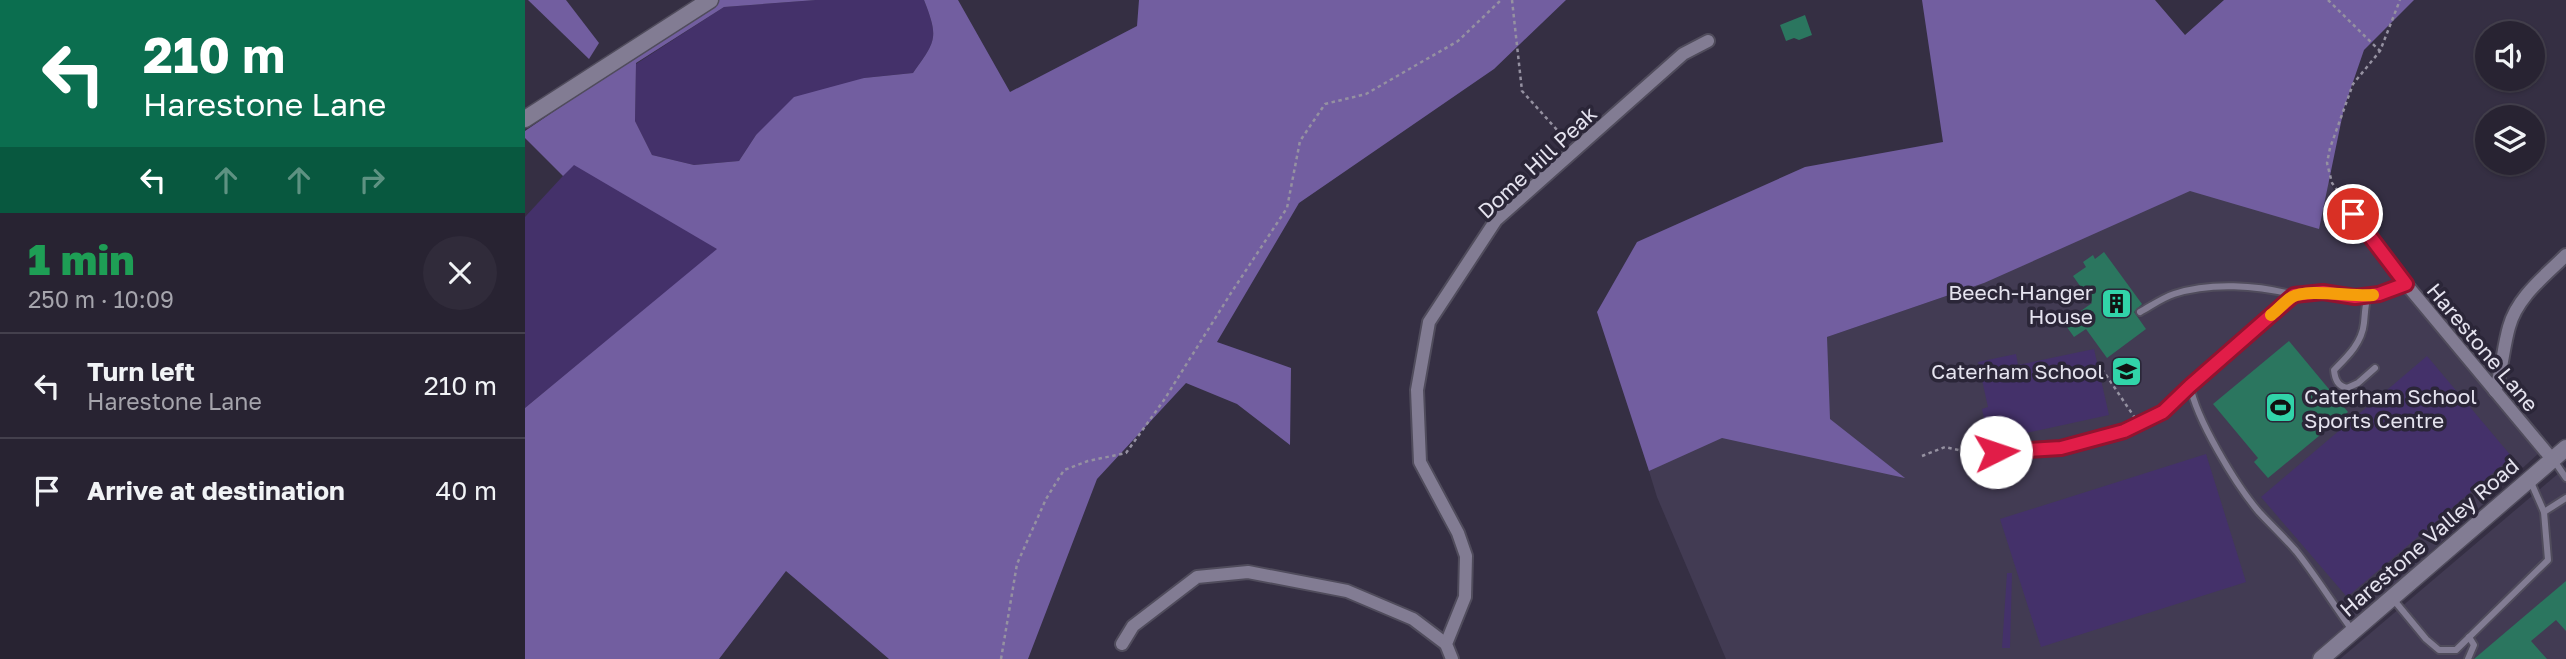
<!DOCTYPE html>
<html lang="en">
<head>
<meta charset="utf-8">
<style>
  :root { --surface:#282332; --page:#302b3a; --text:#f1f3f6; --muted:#a5a4ac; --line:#44404d }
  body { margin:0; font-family:"Golos Text",sans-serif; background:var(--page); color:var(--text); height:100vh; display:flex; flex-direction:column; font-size:26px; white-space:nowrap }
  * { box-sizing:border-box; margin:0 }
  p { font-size:23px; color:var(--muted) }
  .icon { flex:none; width:38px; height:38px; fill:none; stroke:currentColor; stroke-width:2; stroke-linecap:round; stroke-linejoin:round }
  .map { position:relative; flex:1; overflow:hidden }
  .panel { display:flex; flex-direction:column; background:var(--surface); width:525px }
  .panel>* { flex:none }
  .guide { background:#0b6e4f; color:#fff; overflow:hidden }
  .fabs { position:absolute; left:1950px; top:21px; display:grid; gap:14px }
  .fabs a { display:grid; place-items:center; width:70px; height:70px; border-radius:50%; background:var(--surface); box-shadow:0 2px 5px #0004,0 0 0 2px var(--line); font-size:35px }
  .pin { position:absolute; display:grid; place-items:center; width:60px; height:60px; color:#fff; margin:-30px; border:4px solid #fff; border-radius:50%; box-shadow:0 2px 7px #0007 }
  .me { position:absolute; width:77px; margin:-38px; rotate:86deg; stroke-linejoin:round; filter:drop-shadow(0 0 5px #0008) }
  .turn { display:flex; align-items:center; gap:24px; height:147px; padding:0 28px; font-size:32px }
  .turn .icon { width:91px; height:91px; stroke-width:2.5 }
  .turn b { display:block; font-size:49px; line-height:60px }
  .lanes { display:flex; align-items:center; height:66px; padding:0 28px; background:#0003; justify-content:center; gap:35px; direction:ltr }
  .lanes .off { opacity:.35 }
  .round { display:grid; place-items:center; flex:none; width:74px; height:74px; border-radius:37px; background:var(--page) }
  .headline { display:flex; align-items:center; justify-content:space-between; height:119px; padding:0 28px }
  h1 { font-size:42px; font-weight:800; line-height:52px; color:#1e9e55 }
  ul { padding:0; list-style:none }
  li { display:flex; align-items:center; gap:21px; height:105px; padding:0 28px; border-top:2px solid var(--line) }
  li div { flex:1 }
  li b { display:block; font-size:26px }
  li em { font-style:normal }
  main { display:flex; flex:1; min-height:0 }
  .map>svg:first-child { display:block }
</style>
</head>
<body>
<main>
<section class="panel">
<div class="guide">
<div class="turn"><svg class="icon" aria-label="left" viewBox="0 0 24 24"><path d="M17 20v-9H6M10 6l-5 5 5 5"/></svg><div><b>210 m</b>Harestone Lane</div></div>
<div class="lanes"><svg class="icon" aria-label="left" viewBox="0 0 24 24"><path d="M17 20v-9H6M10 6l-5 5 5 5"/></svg><svg class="icon off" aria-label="ahead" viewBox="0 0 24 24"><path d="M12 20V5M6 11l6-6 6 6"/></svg><svg class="icon off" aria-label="ahead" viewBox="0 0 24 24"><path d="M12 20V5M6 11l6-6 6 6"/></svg><svg class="icon off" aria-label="right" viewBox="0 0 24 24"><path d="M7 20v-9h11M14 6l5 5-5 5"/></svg></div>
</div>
<div class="headline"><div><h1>1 min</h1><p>250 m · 10:09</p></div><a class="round"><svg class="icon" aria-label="close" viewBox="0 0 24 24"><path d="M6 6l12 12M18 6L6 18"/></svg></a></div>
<ul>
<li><svg class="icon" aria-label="left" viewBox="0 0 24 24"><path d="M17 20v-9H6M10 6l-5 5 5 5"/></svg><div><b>Turn left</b><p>Harestone Lane</p></div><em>210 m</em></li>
<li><svg class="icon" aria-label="arrive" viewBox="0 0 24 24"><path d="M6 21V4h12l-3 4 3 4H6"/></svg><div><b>Arrive at destination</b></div><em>40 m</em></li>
</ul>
</section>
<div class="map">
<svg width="2041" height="659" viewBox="0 0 2041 659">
  <rect width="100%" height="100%" fill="#352f43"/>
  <g fill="#423b53">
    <path d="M1788,158L1863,271L2014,453L1789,659H1201L1132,497L1124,471L1302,337L1459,283L1504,212Z"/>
    <path d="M2041,467V659H1815Z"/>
  </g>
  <g fill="#44316a">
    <path d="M291,0H399C414,38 411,41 388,73L339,78L231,135L214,161L169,165L127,155L110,121L111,64L199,7Z"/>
    <path d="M49,164L193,249L0,408V217Z"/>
    <path d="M1569,349L1584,415L1464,441L1457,409L1463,407L1453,362L1491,354L1493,365Z"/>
    <path d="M1902,356L1987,457L1822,597L1736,497Z"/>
    <path d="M1681,454L1721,582L1516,647L1475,519Z"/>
    <path d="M1482,573H1487L1485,648H1477Z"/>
  </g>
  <g fill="#725ea0">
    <path d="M3,0H41L74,43L64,59Z"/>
    <path d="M192,0H291L199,7L111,63L110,121L127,155L169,165L214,161L231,135L269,97L339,78L388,73C411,41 414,38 399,0H433L485,92L612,26L614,0H1041L969,69L774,203L692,342L766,368L765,445L712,404L661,383L572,479L503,659H364L261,571L194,659H0V408L192,249L49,165L38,176L0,138V131Z"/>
    <path d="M1397,0H1630L1660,35L1699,0H1889L1839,50L1819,108L1794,229L1665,191L1459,283L1302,337L1305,419L1380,478L1197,438L1124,471L1072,312L1112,242L1280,167L1418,142Z"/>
  </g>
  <g fill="#2b765f">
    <path d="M1280,15L1287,35L1274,40L1269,38L1261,41L1255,25Z"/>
    <path d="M1579,252L1617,304L1609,312L1621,329L1582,358L1561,329L1549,337L1539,323L1567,303L1548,276L1561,267L1558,262L1568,255L1570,259Z"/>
    <path d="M1764,341L1823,412L1743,478L1729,462L1733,458L1688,404Z"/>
    <path d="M2041,581V631L2031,620L2006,641L2022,659H1949Z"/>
  </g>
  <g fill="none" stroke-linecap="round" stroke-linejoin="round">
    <defs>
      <g id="service">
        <path d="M1843,295C1840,305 1840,313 1839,323C1837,343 1822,357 1809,370C1810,380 1813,386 1822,388L1833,383L1850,368"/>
        <path d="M1615,312C1626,306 1637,298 1649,294C1685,282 1733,285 1769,295"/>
        <path d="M1471,452C1523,449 1594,444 1638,412C1648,405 1656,394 1665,385"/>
        <path d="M2028,459L2041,478"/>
        <path d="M2019,512L2041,498"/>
        <path d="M1868,599L1901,639L1914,650H1931L2023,560L2019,512L2005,480"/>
        <path d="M1827,630C1808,604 1791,576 1771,551C1759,537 1746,525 1734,512C1711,485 1671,419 1665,385L1769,295L1798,292L1830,297L1854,294L1881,284"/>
        <path d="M1943,659L1949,645L1944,637"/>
      </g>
      <g id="minor">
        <path d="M1828,214L1881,284L2027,459"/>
        <path d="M1970,391C1977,371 1978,348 1984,327C1992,297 2020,276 2041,255"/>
        <path d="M597,644L608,626L672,577L723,572L822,591L888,619L921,644"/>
        <path d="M927,659L921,644L940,597L941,556L933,533L895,462L892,390L904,322L971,220L1158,54L1183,41"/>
      </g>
      <g id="tertiary">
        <path d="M0,119L185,0"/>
        <path d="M1796,659L2041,448"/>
      </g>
    </defs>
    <use href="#service" stroke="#504c5c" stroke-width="10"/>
    <use href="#minor" stroke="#504c5c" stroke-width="16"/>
    <use href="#tertiary" stroke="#504c5c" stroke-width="19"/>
    <g stroke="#9591a1" stroke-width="2.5" stroke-dasharray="3.5 3.5" stroke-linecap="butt">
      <path d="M987,0L997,91L1042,141"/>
      <path d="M1803,0L1855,51"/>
      <path d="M1821,202L1807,183L1802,163L1805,148L1828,84L1855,51L1875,0"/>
      <path d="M1577,369L1610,418"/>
      <path d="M1397,456L1420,447L1451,454L1461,453"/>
      <path d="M476,659L492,564L521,499L539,470L563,461L601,453L639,400L706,293L762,208L775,141L800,104L841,94L933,41L976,0"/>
    </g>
    <use href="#service" stroke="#827c93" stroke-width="6"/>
    <use href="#minor" stroke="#827c93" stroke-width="12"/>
    <use href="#tertiary" stroke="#827c93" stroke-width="16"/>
  </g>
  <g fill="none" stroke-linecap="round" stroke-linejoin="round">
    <defs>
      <path id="route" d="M1471,452L1536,448L1599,431L1638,412L1665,386L1769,295L1798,292L1830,297L1854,294L1881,284L1828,214"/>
    </defs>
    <use href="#route" stroke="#92132f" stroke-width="18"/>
    <use href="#route" stroke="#e11d48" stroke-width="12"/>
    <path stroke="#f59e0b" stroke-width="12" d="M1746,315C1753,310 1759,302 1767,297C1782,288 1828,297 1848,295"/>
  </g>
  <defs>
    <symbol id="building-square" viewBox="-11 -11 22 22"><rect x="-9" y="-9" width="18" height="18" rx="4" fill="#31d4a9" stroke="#2b2638"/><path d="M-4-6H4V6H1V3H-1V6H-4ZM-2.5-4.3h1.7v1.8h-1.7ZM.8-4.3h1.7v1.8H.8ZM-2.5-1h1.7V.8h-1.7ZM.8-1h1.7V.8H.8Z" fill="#111"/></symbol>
    <symbol id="school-square" viewBox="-11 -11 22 22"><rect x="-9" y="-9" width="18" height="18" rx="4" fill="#31d4a9" stroke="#2b2638"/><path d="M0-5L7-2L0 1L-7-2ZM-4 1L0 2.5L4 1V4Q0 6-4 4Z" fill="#111"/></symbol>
    <symbol id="stadium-square" viewBox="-11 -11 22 22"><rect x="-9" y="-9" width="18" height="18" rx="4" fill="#31d4a9" stroke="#2b2638"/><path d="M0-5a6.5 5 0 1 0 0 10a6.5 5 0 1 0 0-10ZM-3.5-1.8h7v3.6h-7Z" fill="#111"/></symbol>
  </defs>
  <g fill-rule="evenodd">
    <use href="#building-square" x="1574" y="286" width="35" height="35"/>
    <use href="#school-square" x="1584" y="354" width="35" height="35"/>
    <use href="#stadium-square" x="1738" y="390" width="35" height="35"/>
  </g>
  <g text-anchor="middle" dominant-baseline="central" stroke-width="7" stroke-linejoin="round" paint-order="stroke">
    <g font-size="21" fill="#e5e3ef" stroke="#2b2638">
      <text transform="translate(1012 162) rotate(-43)">Dome Hill Peak</text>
      <text transform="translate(1958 347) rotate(50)">Harestone Lane</text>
      <text transform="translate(1904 537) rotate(-41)">Harestone Valley Road</text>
    </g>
    <g font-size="21" fill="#e5e3ef" stroke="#2b2638" text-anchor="end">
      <text x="1568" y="292">Beech-Hanger<tspan x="1568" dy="24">House</tspan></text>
      <text x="1579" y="371">Caterham School</text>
      <text x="1779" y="396" text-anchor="start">Caterham School<tspan x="1779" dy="24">Sports Centre</tspan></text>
    </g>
  </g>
</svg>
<div class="fabs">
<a><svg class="icon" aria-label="sound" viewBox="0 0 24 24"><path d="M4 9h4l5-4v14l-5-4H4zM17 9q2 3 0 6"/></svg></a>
<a><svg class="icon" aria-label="layers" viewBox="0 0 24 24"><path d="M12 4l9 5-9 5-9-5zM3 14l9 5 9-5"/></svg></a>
</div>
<div class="pin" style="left:1828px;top:214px;background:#d93025"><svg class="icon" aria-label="arrive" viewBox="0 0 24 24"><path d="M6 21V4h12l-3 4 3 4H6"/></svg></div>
<svg class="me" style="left:1471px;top:452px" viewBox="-20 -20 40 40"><circle r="19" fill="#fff"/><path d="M0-13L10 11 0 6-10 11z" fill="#e11d48"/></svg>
</div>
</main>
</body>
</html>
